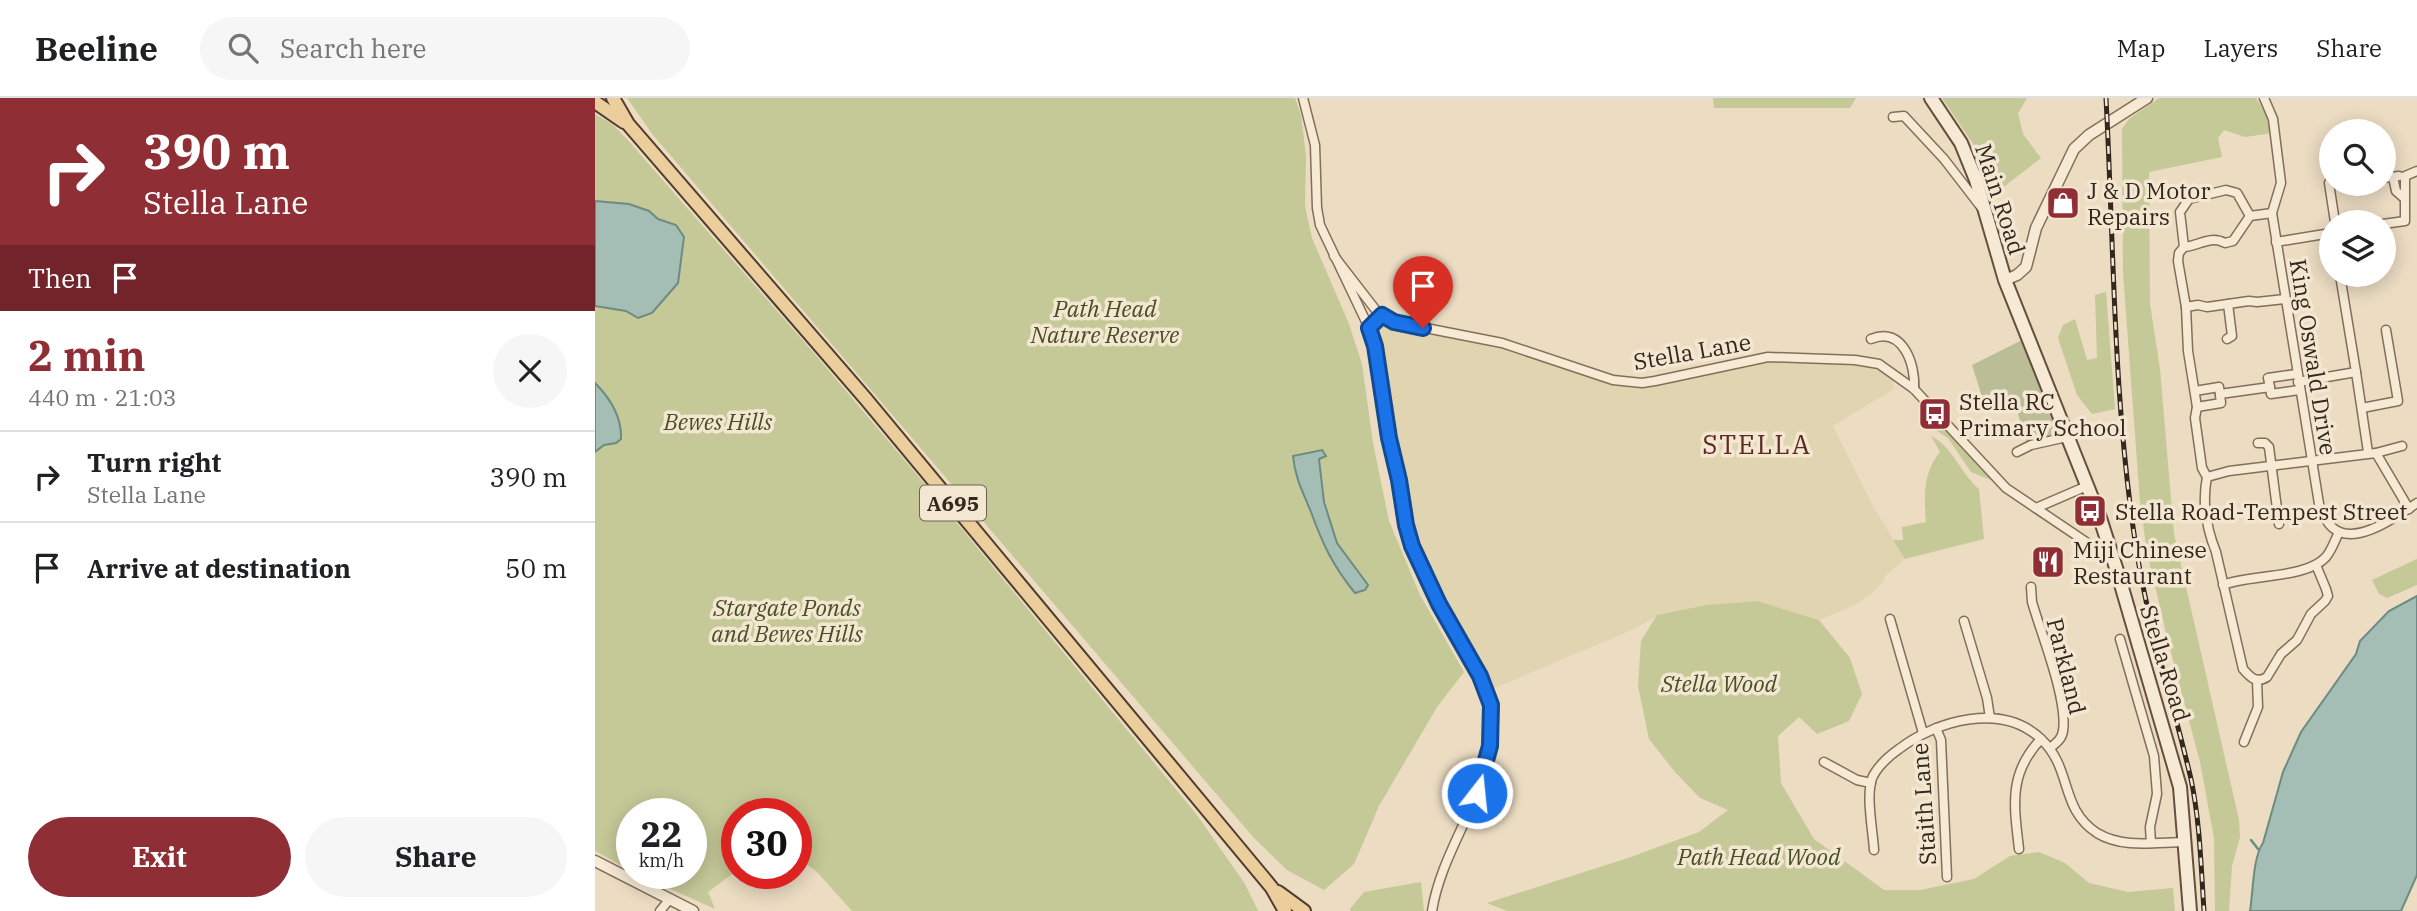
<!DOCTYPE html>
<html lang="en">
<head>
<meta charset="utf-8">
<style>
  :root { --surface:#fff; --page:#f6f6f6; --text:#202124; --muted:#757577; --line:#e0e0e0; --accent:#8f2e35 }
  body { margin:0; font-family:"IBM Plex Serif",serif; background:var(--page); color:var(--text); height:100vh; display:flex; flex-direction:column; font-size:26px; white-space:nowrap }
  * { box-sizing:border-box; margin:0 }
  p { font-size:23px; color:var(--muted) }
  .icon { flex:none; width:38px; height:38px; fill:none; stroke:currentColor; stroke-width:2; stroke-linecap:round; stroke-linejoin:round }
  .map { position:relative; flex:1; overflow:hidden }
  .drawer { display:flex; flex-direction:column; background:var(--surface); width:595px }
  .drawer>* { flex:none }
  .banner { background:#8f2e35; color:#fff; overflow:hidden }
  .controls { position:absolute; left:1724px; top:21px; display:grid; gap:14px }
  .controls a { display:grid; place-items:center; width:77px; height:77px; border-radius:50%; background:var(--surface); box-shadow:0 4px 18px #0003; font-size:35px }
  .speed { position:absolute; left:21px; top:700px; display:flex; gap:14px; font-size:35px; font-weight:700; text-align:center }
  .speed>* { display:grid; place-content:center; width:91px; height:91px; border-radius:50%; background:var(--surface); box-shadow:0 4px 18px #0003; line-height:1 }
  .speed small { font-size:18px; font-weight:400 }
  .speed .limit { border:10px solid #d22; background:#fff; color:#111 }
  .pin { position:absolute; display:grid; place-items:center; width:60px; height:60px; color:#fff; margin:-72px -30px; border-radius:50% 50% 50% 0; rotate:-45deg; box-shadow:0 0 7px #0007 }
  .pin .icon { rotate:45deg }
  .me { position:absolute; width:77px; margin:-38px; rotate:16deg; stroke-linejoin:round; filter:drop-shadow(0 0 5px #0008) }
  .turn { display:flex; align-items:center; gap:24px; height:147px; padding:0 28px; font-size:32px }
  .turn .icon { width:91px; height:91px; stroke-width:2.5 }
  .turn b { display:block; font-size:49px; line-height:60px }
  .then { display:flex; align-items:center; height:66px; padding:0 28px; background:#0003; gap:14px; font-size:26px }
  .round { display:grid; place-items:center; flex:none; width:74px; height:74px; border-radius:37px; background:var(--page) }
  .head { display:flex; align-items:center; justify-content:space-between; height:119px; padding:0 28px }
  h1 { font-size:42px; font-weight:700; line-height:52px; color:var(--accent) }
  .primary-button { display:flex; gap:14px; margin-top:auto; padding:14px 28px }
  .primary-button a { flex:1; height:80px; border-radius:42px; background:var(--accent); color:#fff; font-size:28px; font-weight:700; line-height:80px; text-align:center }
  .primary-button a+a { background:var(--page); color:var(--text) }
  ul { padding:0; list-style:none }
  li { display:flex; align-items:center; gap:21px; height:91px; padding:0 28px; border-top:2px solid var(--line) }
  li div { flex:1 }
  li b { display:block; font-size:26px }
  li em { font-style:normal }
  header { display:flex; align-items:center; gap:42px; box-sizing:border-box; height:98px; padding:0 35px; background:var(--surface); border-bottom:2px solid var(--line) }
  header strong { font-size:33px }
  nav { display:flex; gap:38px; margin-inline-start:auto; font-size:24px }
  .search { width:490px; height:63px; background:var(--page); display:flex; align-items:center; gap:18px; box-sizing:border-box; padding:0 24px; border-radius:38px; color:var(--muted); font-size:26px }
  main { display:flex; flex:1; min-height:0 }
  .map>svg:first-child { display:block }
</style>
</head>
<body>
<header>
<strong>Beeline</strong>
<div class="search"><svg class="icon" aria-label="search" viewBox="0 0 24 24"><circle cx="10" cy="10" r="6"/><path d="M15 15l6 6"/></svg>Search here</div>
<nav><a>Map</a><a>Layers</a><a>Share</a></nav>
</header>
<main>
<section class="drawer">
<div class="banner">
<div class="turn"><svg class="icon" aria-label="right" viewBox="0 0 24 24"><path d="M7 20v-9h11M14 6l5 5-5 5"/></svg><div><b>390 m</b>Stella Lane</div></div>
<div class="then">Then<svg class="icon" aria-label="arrive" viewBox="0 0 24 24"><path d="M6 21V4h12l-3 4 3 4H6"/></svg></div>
</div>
<div class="head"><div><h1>2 min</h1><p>440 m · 21:03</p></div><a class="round"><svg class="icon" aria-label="close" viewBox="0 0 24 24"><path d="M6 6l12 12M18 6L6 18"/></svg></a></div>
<ul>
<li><svg class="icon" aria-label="right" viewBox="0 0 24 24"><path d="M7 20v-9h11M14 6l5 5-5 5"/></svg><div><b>Turn right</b><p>Stella Lane</p></div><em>390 m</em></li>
<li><svg class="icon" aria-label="arrive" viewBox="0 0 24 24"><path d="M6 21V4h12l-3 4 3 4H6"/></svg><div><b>Arrive at destination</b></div><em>50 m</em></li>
</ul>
<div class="primary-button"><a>Exit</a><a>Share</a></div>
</section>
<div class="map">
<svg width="1822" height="813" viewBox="0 0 1822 813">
  <rect width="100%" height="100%" fill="#ebdcc2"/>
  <path fill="#e0d5b0" d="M789,225L796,230L887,245L1015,286L1042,289L1173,264L1273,268L1284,271L1296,278L1299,291L1238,328L1277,406L1310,461L1291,477L1288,484L1275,497L1260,507L1224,522L1162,503L1112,507L1062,518L1037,532L897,591L829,465L815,423L814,401L794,307L789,255L783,229Z"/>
  <g fill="#c5c897">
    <path d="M32,0H700L706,17L711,58L710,108L717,140L754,226L767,266L778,345L794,423L825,497L869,574L842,609L784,708L759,766L729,792L692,772L659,740L58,37Z"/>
    <path d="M1118,0H1261L1255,10H1119Z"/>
    <path d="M1347,0H1432L1423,15L1428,36L1446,60L1397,98L1381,50Z"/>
    <path d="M1564,0H1661L1674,22L1678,35L1650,39L1629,32L1623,40L1627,59L1554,74L1555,206L1565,271L1579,436L1644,722L1645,739L1637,768L1634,813H1620L1619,740L1605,664L1573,543L1552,454L1545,404L1528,175L1527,31L1534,21Z"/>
    <path d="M0,16L17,26L31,40L218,254L339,397L602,717L650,786L663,813H257L223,775L201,758V716H142L143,775L136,777L113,794L120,811L40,775H96V716H37V773L0,753Z"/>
    <path d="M1511,194L1520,311L1497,316L1482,297L1463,240L1468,227L1480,221L1492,262L1502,260L1500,197Z"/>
    <path d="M1332,318H1340L1403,385L1376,374L1353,340L1328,324Z"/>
    <path d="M1336,338C1358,349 1365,375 1384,391L1389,441L1310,461L1298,442H1308L1307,429L1331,424C1329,399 1328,374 1345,354Z"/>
    <path d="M1822,461V487L1792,500L1784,496L1777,482Z"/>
    <path d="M1162,503L1224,522L1255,560L1267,596L1254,623L1222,636L1204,619L1183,638L1186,685L1219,741L1289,792H1325L1379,781L1415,758L1444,754L1470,765L1494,785L1533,794L1578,790L1580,813H912L892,805L1033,760L1104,734L1133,712L1105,700L1080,674L1054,641L1043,588L1046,543L1062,517L1112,507Z"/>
    <path d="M826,784L829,813H756L755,811L769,794Z"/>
  </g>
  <path fill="#bbbd96" d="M1427,242L1467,336L1432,345L1423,316L1415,306L1389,305L1377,267Z"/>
  <g fill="#a4beb5" stroke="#6c8b82" stroke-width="2">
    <path d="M0,103L34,106L54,113L63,121L81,127L89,139L83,185L57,215L43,220L31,213L0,208Z"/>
    <path d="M0,285C15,300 27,318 26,341L21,345L9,347L0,354Z"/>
    <path d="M727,352L731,358L724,361L729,404L742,445L773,487L770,492L760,495C738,468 728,447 716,414C708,394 700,380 698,358Z"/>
    <path d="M1822,498V777L1806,813H1655C1658,795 1658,758 1668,745L1688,674L1706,634L1761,556L1765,543L1794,513Z"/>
  </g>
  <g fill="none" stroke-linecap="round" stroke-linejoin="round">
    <path stroke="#6c8b82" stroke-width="2.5" d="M1656,742L1663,751"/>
    <defs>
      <g id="minor">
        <path d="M708,0L720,47L722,110L725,127L774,230C786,266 787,303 794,340C797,357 803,374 806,392C809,411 811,430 818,449C825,469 834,488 845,507C867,546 899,586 897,632C894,698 847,750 837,813"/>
        <path d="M1669,0L1678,21L1686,85L1677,115L1725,412C1729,418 1732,425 1738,430C1760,449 1802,418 1822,405"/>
        <path d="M1298,19L1309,18L1349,61L1386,109"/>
        <path d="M1798,79L1801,93L1809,100"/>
        <path d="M1788,80L1804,78"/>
        <path d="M1736,81L1734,85L1740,124"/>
        <path d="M1655,118L1642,95L1631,92L1594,101L1585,114L1589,149L1584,155L1583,163L1591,209L1593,253L1602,309L1600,320L1607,370L1612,379C1607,404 1611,429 1621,454L1648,571C1655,579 1661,586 1672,579L1686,556L1702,542L1716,516L1730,503L1733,498L1731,491L1721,467"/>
        <path d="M1788,126L1810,123V78L1822,73"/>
        <path d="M1681,144L1736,135"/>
        <path d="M1589,149C1604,148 1615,137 1630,145L1638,143L1655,118L1677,115"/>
        <path d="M739,158L780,211L795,223L907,245L1018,282L1047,285L1060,283L1173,259L1260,262L1284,266L1319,291L1411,390L1497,448L1506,452L1514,450"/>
        <path d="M1591,209L1603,207L1612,209L1654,203L1662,204L1690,201"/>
        <path d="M1276,241C1308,227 1321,268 1319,291"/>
        <path d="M1632,241L1637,238L1633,206"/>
        <path d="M1761,274L1773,354"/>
        <path d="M1703,284L1761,274L1745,177"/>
        <path d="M1675,289L1673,280L1701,276"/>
        <path d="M1600,293L1624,289L1626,305L1602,309"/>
        <path d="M1625,296L1675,289L1676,296L1704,292"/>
        <path d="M1767,310L1803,303L1791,232"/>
        <path d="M1663,345H1670L1674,349L1684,426"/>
        <path d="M1422,354L1436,347L1472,339"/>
        <path d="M1781,355L1807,348"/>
        <path d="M1612,379L1634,373L1781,355L1814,411"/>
        <path d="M1441,410L1492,388"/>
        <path d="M1628,487C1655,476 1711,481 1731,459C1737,452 1740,442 1744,434"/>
        <path d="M1436,489L1437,504C1446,535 1473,602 1468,633C1467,641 1461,645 1455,650"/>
        <path d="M1295,521L1328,635"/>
        <path d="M1369,523L1392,600L1395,620"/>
        <path d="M1525,541L1559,658L1562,696L1555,729L1556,745"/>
        <path d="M1341,630L1346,642L1352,779"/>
        <path d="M1649,644L1663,609L1662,582"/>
        <path d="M1229,664L1262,682L1276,685"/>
        <path d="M1424,751C1419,707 1413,676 1446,641"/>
        <path d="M1279,752C1278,733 1270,695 1278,678C1284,667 1294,658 1304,651C1342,622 1407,604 1446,641C1478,671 1464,710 1502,735C1528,751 1562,744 1591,744"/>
        <path d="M65,813L74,802"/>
      </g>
      <g id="tertiary">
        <path d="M1410,182L1422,177L1431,169L1441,130L1479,51L1494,37L1552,0"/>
        <path d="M0,763L98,813"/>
      </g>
      <path id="secondary" d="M1336,0L1366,45L1381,82L1410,182L1505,420L1523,476L1585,689L1595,813"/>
      <g id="primary">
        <path d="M18,0L33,26L270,300L677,790L690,813"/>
        <path d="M0,4L29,24"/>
        <path d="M683,794L709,813"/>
      </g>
    </defs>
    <use href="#minor" stroke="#846e5a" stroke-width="11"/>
    <use href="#tertiary" stroke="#846e5a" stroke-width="13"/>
    <use href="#secondary" stroke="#654f3e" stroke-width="16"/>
    <use href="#primary" stroke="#513d2f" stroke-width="16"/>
    <use href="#minor" stroke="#f6ead5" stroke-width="8"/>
    <use href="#tertiary" stroke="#f6ead5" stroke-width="10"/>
    <use href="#secondary" stroke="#f6ead5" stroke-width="12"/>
    <use href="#primary" stroke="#ecce9c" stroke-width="12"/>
    <defs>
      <path id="rail" d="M1511,0C1519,150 1518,301 1541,449C1553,528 1578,604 1596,681C1605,724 1606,769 1609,813"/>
    </defs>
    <use href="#rail" stroke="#34271e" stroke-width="5"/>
    <use href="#rail" stroke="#f3e7d1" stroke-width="2.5" stroke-dasharray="8" stroke-linecap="butt"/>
  </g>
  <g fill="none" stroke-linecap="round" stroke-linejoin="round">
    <defs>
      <path id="route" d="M828,230L799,224L787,217L774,230L780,248L794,340L804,382L811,427L817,448L844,506L885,578L896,607L895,648L882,695"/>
    </defs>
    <use href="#route" stroke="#114b97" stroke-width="18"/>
    <use href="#route" stroke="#1a73e8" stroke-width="12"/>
  </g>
  <defs>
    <symbol id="shop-square" viewBox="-11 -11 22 22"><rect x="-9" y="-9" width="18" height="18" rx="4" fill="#8f2e35" stroke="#f3e7d1"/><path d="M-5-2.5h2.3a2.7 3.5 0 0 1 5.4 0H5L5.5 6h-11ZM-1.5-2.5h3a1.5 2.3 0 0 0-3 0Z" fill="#fff"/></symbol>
    <symbol id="bus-square" viewBox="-11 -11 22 22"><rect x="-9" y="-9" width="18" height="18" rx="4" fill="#8f2e35" stroke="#f3e7d1"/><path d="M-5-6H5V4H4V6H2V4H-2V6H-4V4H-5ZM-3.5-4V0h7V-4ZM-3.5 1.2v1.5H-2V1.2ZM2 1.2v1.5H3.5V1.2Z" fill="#fff"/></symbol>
    <symbol id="restaurant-square" viewBox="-11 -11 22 22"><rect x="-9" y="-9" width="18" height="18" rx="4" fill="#8f2e35" stroke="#f3e7d1"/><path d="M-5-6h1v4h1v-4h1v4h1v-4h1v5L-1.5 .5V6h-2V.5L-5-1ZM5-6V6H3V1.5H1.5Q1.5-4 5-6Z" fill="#fff"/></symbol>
  </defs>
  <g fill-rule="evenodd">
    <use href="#shop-square" x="1449" y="86" width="38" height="38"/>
    <use href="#bus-square" x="1321" y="297" width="38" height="38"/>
    <use href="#bus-square" x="1476" y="394" width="38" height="38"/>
    <use href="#restaurant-square" x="1434" y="445" width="38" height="38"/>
  </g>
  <g text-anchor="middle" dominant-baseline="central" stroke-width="7" stroke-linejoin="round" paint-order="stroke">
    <rect fill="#f3e7d1" stroke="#6d6154" stroke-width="2" x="325" y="387.5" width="66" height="35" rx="5"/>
    <g font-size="21" font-weight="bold" fill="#34271e">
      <text x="358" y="405">A695</text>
    </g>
    <g font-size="23" fill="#34271e" stroke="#f3e7d1" text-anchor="start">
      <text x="1492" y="92">J &amp; D Motor<tspan x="1492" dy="26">Repairs</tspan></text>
      <text x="1364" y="303">Stella RC<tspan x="1364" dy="26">Primary School</tspan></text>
      <text x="1520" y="413">Stella Road-Tempest Street</text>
      <text x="1478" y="451">Miji Chinese<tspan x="1478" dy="26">Restaurant</tspan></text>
    </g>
    <g font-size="23" fill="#34271e" stroke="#f3e7d1">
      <text transform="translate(1406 101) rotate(72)">Main Road</text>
      <text transform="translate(1097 253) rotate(-10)">Stella Lane</text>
      <text transform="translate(1719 259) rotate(81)">King Oswald Drive</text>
      <text transform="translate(1571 565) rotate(73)">Stella Road</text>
      <text transform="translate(1472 568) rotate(76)">Parkland</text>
      <text transform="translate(1328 706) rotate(-94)">Staith Lane</text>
    </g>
    <g font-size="23" font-style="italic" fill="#474f26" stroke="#f3e7d1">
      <text x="510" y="210">Path Head<tspan x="510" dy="26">Nature Reserve</tspan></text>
      <text x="123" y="323">Bewes Hills</text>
      <text x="192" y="509">Stargate Ponds<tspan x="192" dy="26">and Bewes Hills</tspan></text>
      <text x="1124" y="585">Stella Wood</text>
      <text x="1164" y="758">Path Head Wood</text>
    </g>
    <g font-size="26" letter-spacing="2" fill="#5e2920" stroke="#f3e7d1">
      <text x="1162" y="346">STELLA</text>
    </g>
  </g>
</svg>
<div class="controls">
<a><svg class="icon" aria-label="search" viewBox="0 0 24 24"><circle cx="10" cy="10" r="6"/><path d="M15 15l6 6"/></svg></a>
<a><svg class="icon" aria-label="layers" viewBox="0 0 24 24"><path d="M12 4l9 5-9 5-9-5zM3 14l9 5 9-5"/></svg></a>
</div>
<div class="speed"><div>22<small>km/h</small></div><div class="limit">30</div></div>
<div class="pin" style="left:828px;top:230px;background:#d93025"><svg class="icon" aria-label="arrive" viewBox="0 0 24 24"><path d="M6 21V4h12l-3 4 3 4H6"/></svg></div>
<svg class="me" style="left:882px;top:695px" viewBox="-20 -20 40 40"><circle r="17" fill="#1a73e8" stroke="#fff" stroke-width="3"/><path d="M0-11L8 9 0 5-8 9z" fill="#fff"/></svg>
</div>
</main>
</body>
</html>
